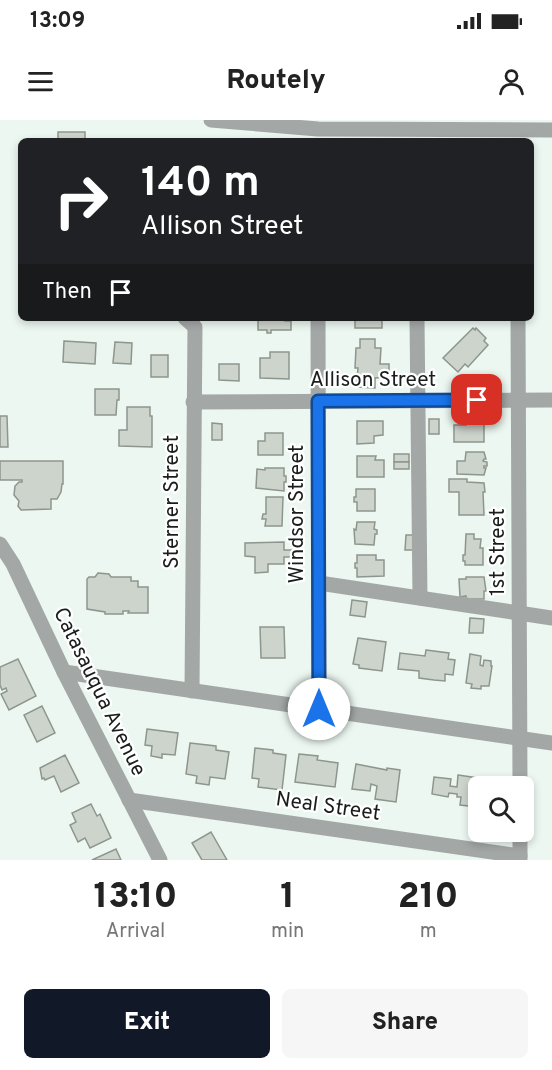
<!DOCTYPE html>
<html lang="en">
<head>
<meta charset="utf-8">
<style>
  :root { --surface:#fff; --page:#f6f6f6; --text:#222; --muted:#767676; --accent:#111827 }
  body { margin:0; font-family:Overpass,sans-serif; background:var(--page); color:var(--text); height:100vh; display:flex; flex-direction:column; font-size:22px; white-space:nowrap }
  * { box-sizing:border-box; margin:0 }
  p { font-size:20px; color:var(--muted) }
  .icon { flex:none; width:33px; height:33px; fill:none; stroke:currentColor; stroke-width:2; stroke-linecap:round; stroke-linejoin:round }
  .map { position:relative; height:740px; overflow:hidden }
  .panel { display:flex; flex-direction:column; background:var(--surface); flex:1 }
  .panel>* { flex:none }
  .top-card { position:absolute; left:18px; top:18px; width:516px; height:183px; border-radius:9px; box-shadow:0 3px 9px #0003; background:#202124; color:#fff; overflow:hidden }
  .fabs { position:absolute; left:468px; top:656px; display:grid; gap:12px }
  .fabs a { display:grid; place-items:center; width:66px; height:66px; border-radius:9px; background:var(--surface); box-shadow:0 3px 9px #0003; font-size:30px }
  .pin { position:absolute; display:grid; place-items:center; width:51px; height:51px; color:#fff; margin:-26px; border-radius:12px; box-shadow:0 3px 9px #0006 }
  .me { position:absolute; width:66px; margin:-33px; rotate:0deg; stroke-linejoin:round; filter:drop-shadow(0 0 4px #0008) }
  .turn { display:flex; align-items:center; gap:21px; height:126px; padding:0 24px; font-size:27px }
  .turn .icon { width:78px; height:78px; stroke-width:2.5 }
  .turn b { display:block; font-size:42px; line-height:51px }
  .then { display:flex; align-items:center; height:57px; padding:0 24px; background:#0003; gap:12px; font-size:22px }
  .eta { display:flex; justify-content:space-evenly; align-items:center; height:102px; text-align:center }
  .eta b { font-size:36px; font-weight:800; line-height:42px }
  .cta { display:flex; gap:12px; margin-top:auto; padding:12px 24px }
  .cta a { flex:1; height:69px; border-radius:9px; background:var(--accent); color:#fff; font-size:24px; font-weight:800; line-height:69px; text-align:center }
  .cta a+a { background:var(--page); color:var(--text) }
  .status { display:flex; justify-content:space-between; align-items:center; height:42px; padding:0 30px; background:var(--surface); direction:ltr }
  .status svg { height:16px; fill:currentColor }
  header { display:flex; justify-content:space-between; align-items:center; height:78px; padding:0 24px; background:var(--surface); font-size:27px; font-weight:800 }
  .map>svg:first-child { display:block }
</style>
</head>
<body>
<div class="status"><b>13:09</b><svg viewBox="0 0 49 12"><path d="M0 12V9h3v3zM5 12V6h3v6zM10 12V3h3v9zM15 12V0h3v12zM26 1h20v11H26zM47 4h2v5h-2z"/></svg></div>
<header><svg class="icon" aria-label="menu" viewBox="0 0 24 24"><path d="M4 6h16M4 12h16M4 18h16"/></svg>Routely<svg class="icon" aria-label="person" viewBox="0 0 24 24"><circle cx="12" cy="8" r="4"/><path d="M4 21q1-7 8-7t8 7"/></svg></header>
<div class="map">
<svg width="552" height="740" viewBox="0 0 552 740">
  <rect width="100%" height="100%" fill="#ecf7f1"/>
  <g fill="#cdd4cc" stroke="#8e958d" stroke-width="1.5">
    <path d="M58,12H85V21H41H58Z"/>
    <path d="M258,198H285V201H291V210H271V213H267V210H258Z"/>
    <path d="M353,198H382V208H355V199Z"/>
    <path d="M473,208L475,210L476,208L486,218L484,221L488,225L468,247L465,244L458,252L443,238Z"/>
    <path d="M360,219H375V228H381L380,244H389V257L375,258V268L356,267L358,248H355L356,228H360Z"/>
    <path d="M64,221L96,223L95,244L63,242Z"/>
    <path d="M115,222L132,223L131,244L113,243Z"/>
    <path d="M270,232H289V259L260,258V238H270Z"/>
    <rect x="151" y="235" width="17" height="22"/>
    <path d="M219,244H239V261L219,260Z"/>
    <path d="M95,269H119V280H117L116,295H95Z"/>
    <path d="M127,287H150V296H152V327L119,326V310H127Z"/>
    <path d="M0,296H7L8,327H0Z"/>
    <rect x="429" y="299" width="10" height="15"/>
    <path d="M484,300V322H454V305H466V301Z"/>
    <path d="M357,301H383V315L374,316V323L357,324Z"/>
    <path d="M212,303L222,304V320H212Z"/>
    <path d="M265,313H283V335H258V321H265Z"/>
    <path d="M466,332H484L486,339H484L483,341L487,342V346H484V348H486L484,355L457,354V341H465Z"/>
    <rect x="394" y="334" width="15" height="8"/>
    <path d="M357,336H376L375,340H384V357H357Z"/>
    <path d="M0,341H63V364H62L61,372L57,379H51V389L21,390L18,386L19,381L14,375L15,366L19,362H22V360H0Z"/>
    <rect x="394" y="342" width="15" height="7"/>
    <path d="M265,348H284V356H286V362H284V371L256,368L257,349L265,350Z"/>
    <path d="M449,359H467V362L484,363L485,372H483L484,395H459V372H449Z"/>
    <path d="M356,369H375V391H357V382H354V377H356Z"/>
    <path d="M266,377H283L282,406H265L266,399H262L263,394H266Z"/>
    <path d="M357,402H375L374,409L377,410V414H375L374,425L355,424L354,409L356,410Z"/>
    <path d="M466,414H474V419H481L480,428H483V445H465V441H463V435H465Z"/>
    <path d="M406,415H415V430H405Z"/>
    <path d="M284,422V430H292V437H284V444H268V452L255,453V437L245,436V423Z"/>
    <path d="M357,435H376V440H384V456L357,457V448H355V443H357Z"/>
    <path d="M98,453L109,454L111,457H131V461H138V467H148V493H128L129,491H123V494H105V492L87,489V459L89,457H95Z"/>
    <path d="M466,457H484L486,471H484V479H466V476L460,477L459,459H466Z"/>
    <path d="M352,480L367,482L365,497L350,495Z"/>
    <path d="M470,498L484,499L483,513H469Z"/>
    <path d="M260,507H284L285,538H261Z"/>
    <path d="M358,518L386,522L382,551L359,548V545L353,544Z"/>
    <path d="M426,530L449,533L448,539L455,540L453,555L445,554V561L434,560L419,558V551L398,549L400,533L425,536Z"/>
    <path d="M470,534L481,536L480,545L483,546L484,540L491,541V546H492L489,566H481V569L471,568L472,564L466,563Z"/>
    <path d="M18,539L36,576L9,590L1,574L7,571L6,568L2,570L0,565V547Z"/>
    <path d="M42,586L55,613L37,622L24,595Z"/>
    <path d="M147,609L178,613L175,635L162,634V638L151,636L152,626L145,625Z"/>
    <path d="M190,623L216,626V630L229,632L225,659L210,657L209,665L196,663L197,656L186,654Z"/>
    <path d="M255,628L273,630V633L286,635L282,670L258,667L259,659L252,658Z"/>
    <path d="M299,634L318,636L317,640L338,643L335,667L295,662Z"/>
    <path d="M65,635L79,663L61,672L54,656L45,660L44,658L42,659L40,648Z"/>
    <path d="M356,644L387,650V648L400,650L396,682L375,679L377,666L371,664L370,671L352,669Z"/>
    <path d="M458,655L485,659L484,666H478L477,687L460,685L461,677H457V674L449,673L448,677L432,674L434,657L451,659L450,666L457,667Z"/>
    <path d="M91,684L97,696L100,694L111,718L90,728L85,718L78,722L70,705L76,702L72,693Z"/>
    <path d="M211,712L227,740H202L192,723Z"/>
    <path d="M116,729L121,740H92Z"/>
  </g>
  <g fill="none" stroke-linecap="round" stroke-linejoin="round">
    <g stroke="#a3a8a7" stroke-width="15">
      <path d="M211,0L318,9L552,10"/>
      <path d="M185,198L195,207L192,571"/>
      <path d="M318,198L319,589"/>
      <path d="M417,198L420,478"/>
      <path d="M518,198L520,666"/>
      <path d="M193,282L552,280"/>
      <path d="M0,424L13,444L64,552L160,740"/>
      <path d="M319,463L552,498"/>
      <path d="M64,552L552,623"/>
      <path d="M129,680L520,736"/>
      <path d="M520,711V740"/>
    </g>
  </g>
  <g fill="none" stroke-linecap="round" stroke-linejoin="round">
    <defs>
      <path id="route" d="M319,589L318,281L477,280"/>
    </defs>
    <use href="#route" stroke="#114b97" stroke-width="15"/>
    <use href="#route" stroke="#1a73e8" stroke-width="10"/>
  </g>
  <g text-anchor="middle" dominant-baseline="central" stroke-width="4.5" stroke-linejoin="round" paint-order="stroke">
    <g font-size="21" fill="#191d1b" stroke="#fff">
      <text x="373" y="260">Allison Street</text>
      <text transform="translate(172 382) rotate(-90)">Sterner Street</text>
      <text transform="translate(297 394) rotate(-90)">Windsor Street</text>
      <text transform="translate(498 432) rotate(-90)">1st Street</text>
      <text transform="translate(99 572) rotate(64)">Catasauqua Avenue</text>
      <text transform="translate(328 687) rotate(8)">Neal Street</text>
    </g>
  </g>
</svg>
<div class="fabs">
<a><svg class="icon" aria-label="search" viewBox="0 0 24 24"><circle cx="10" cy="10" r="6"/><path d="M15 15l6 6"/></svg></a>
</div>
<div class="pin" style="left:477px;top:280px;background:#d93025"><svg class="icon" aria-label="arrive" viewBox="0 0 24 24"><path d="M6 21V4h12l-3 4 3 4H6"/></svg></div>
<svg class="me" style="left:319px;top:589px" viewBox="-20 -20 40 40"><circle r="19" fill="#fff"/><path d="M0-13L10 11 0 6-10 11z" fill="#1a73e8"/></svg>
<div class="top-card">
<div class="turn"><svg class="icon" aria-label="right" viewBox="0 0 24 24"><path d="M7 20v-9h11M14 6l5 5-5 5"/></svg><div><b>140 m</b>Allison Street</div></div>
<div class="then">Then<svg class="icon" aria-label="arrive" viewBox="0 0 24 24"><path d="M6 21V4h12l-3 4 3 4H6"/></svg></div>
</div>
</div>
<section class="panel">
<div class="eta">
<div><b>13:10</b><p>Arrival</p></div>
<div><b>1</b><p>min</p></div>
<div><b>210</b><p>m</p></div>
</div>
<div class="cta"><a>Exit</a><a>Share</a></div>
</section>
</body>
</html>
